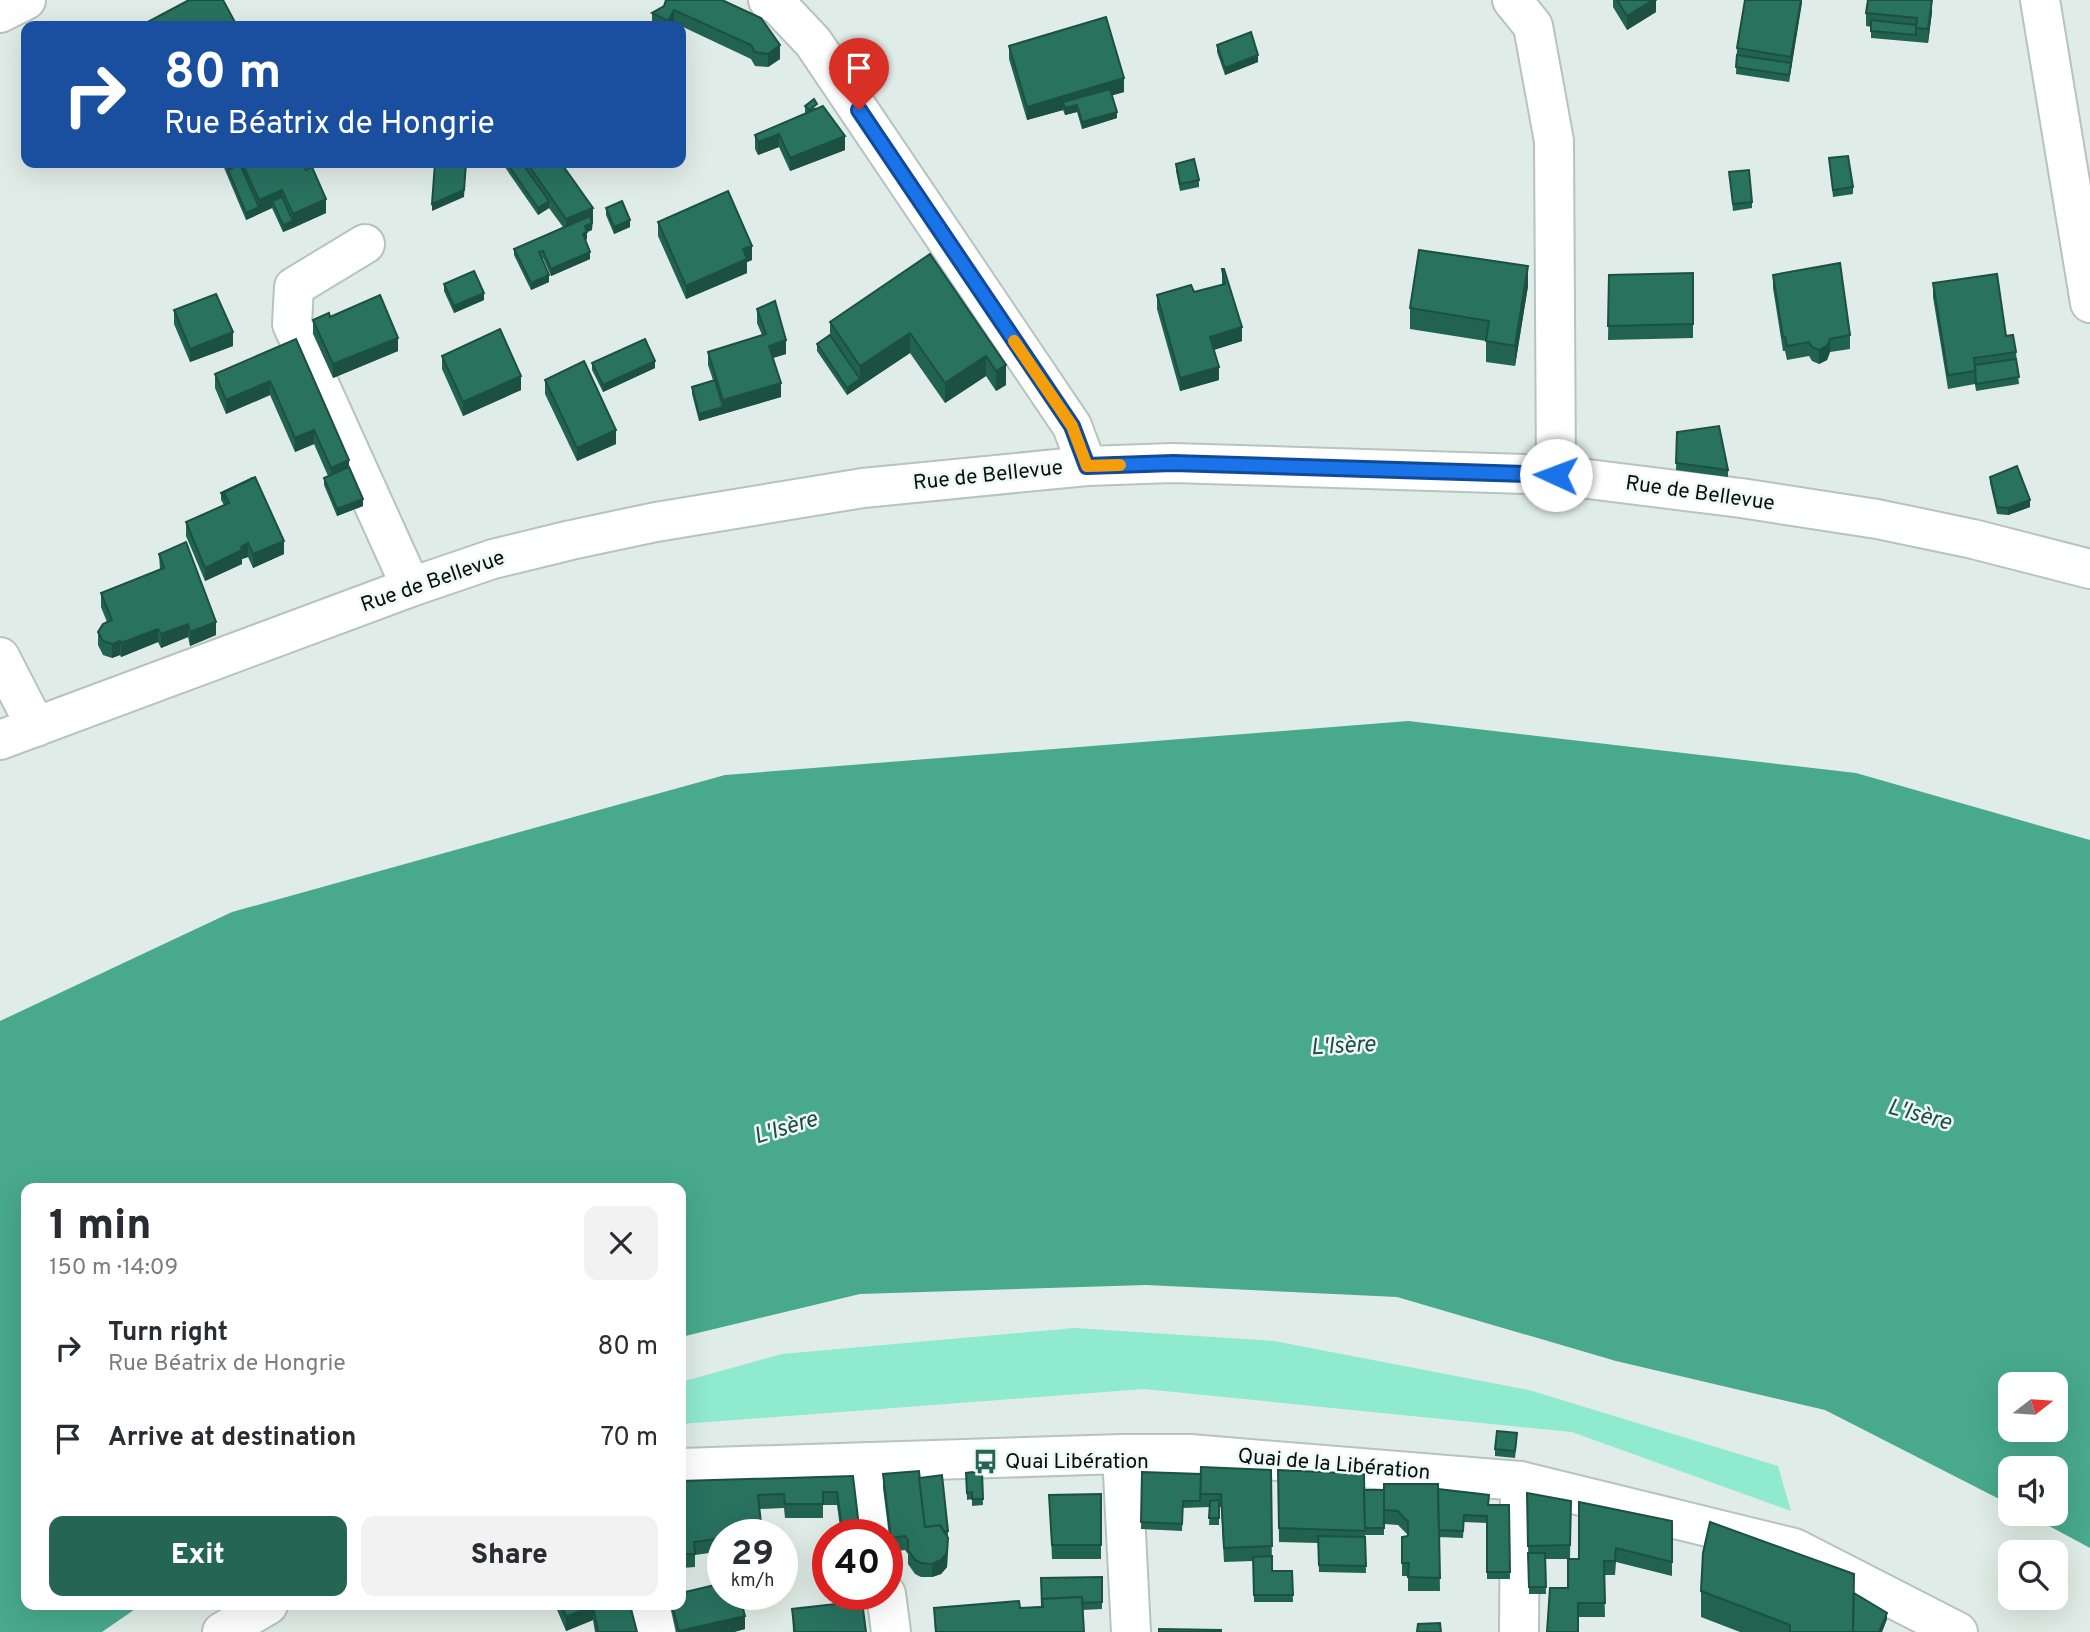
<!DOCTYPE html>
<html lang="en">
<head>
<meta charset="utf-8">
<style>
  :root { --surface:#fff; --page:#f2f2f3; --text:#2b2b33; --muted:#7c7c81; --accent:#256554 }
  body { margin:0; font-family:Overpass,sans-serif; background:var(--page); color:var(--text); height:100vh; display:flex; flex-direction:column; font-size:26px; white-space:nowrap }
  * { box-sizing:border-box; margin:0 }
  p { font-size:23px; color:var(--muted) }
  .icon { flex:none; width:38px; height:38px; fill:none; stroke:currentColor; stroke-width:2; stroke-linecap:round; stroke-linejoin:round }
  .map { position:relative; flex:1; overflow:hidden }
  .sheet { position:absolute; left:21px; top:1183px; width:665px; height:427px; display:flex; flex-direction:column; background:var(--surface); border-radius:14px; box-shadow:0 7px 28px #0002 }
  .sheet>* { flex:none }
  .banner { position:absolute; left:21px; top:21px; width:665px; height:147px; border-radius:14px; box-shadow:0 7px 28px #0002; background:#1a4fa0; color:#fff; overflow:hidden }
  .needle { width:46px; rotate:73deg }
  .buttons { position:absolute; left:1998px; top:1372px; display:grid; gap:14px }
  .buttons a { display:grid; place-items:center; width:70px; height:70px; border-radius:14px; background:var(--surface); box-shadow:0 7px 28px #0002; font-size:35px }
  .speed { position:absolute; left:707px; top:1519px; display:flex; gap:14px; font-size:35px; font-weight:700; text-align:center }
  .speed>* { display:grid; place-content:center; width:91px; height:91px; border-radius:50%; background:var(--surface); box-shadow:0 7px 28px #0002; line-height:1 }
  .speed small { font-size:18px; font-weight:400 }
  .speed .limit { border:10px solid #d22; background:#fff; color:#111 }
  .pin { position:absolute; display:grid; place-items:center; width:60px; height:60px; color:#fff; margin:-72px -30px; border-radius:50% 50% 50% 0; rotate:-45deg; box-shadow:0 0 7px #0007 }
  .pin .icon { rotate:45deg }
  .me { position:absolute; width:77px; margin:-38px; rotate:272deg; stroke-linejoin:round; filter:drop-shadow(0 0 5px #0008) }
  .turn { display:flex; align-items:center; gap:24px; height:147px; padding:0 28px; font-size:32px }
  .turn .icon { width:91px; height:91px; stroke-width:2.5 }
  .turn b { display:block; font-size:49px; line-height:60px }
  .round { display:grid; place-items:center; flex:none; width:74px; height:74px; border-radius:14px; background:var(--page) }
  .summary { display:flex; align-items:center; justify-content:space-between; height:119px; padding:0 28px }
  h1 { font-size:42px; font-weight:800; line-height:52px }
  .cta { display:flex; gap:14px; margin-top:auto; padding:14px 28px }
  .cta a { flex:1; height:80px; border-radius:14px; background:var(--accent); color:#fff; font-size:28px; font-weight:800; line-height:80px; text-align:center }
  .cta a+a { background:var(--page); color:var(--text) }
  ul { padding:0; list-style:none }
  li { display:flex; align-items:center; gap:21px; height:91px; padding:0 28px }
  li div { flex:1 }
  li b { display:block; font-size:26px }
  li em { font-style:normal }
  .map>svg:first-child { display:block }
</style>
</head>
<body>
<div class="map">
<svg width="2090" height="1632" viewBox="0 0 2090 1632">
  <rect width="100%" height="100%" fill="#e0ece7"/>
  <path fill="#8feace" d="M1074,1328L1274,1341L1529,1390L1778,1466L1791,1511L1572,1432L1144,1389L681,1424V1382L782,1354Z"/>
  <path fill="#48a98d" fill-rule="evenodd" d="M1408,721L1856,773L2090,840V1548L2027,1514H2056V1468H2011V1505L1825,1410L1616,1361L1397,1297L1146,1285L860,1294L681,1337V1188H26V1605H141L102,1632H0V1021L232,912L725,775ZM2011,1384H2056V1430H2011Z"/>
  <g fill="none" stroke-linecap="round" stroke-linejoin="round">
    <defs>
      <g id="minor">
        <path d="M768,0L778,5L813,42L1072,426L1087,466"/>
        <path d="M1512,0L1533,26L1554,141L1556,475"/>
        <path d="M2040,0L2090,303"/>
        <path d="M0,13L26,0"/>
        <path d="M365,244L294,287L292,324L411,587"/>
        <path d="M0,657L36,727"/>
        <path d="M0,740L411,587L493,559L571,540L656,522L863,488L1087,466L1173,463L1556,475L1741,498L1877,519L1973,539L2090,569"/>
        <path d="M1122,1454L1131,1632"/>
        <path d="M869,1462L878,1535"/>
        <path d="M681,1468L1122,1454H1190L1520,1481L1794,1548L1958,1632"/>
        <path d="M886,1594L891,1632"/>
        <path d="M650,1605L656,1632"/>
        <path d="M222,1632L268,1605"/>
        <path d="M1519,1632L1520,1481"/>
      </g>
    </defs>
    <use href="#minor" stroke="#b7c3be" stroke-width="42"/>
    <use href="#minor" stroke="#fff" stroke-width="38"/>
  </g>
  <g fill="#226251">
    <path d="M666,0L780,59L768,67L755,66L751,59L681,26L674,24L672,26H652V13L664,6Z"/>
    <path d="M1613,0H1657L1656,1V12L1627,30L1613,7Z"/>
    <path d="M1802,0L1789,82L1736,74L1737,48Z"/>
    <path d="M1932,12L1928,43L1871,38V27L1866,26V13Z"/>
    <path d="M1217,45L1258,62L1225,75L1217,52Z"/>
    <path d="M1009,46L1124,92L1112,95L1117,118L1082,129L1077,112L1065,115L1063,110L1027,120L1009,59Z"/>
    <path d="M805,106L817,108L845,150L790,171L779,147L758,155L755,149V135L805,113Z"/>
    <path d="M1829,158L1853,187V194L1833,197Z"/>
    <path d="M222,163H303L326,213L283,232L272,208L246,220Z"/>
    <path d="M502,163H561L593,221L592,230L587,232V239L585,240L590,259L551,276L543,258H541L549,282L531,290L514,255V249L563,227L549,208L538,215Z"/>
    <path d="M1176,164L1199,180V187L1180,191L1176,171Z"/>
    <path d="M1729,172L1752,202V208L1733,211Z"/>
    <path d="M606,208L630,227L614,234L606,215Z"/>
    <path d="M658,222L752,260L747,262V273L686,299L658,236Z"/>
    <path d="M930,254L1006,385L996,391L986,376L945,403L910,353L847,395L817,351V344L830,335V322Z"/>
    <path d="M1222,269L1242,341L1214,350L1219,380L1180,391L1157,309V295L1194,292L1222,285Z"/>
    <path d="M1693,273V338L1608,340L1609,275Z"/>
    <path d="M1773,275L1850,335V349L1830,352L1827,360L1819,364L1812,361L1809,356L1787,360L1785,351H1783L1773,288Z"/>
    <path d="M1933,283L2006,336L2016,352L2019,384L1976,391L1975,384L1948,389L1933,297Z"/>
    <path d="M444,284L484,300L454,313L444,291Z"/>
    <path d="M1528,286L1515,366L1486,362V341L1410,329V308Z"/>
    <path d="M757,309L786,354L773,358L781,397L699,421L692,394V387L713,380L708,365V352L762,335L757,323Z"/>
    <path d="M174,310L233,346L190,362L174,324Z"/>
    <path d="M330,317L398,351L333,378L313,334V320Z"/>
    <path d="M296,339L349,467L363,506L337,516L324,485V478L328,476L314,444L295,452L270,395L226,414L215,388V374Z"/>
    <path d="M442,356L521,390L463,416L442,369Z"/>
    <path d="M592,363L655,368L603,392L592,370Z"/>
    <path d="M545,380L616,444L577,461L545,394Z"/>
    <path d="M1677,432L1728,470V477L1676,470Z"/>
    <path d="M1990,477L2030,507L2008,515L1997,514L1990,483Z"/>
    <path d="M253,478L284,554L253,568L248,557L242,559V564L205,581L186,536V522L224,505L221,500V493Z"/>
    <path d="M159,554L216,635L190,646L188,637L161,648L158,642L121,657L120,655L112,658L103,655L98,645V632L107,622L101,607V593L160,570Z"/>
    <path d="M1517,1440L1515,1458L1495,1456V1449Z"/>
    <path d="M1271,1470L1272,1571H1292L1293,1602H1254L1253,1561L1224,1562L1221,1507H1219V1525H1209L1210,1507L1183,1508L1182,1531L1141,1529L1142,1472L1201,1474Z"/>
    <path d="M1278,1470L1364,1497L1438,1489L1488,1505H1509L1510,1579H1487V1523L1464,1522L1463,1538L1439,1537V1531L1440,1591H1408V1576H1402V1537L1408,1536V1535L1398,1525L1384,1524V1535H1365L1366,1573L1319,1572L1318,1543L1279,1542Z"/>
    <path d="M982,1471L983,1505L972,1506V1499L967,1500L966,1473Z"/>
    <path d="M883,1474L919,1478L948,1531V1552L947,1567L941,1574L932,1577H921L915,1574L908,1564V1554L905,1550L891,1552L883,1488Z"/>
    <path d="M853,1476L860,1535H841L837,1505H823V1518H785L784,1508L759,1509L762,1535H723V1551L695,1555V1567L681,1568V1481Z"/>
    <path d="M1527,1493L1571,1501L1570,1559H1545L1546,1594H1529Z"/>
    <path d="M1101,1494V1559H1052L1049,1495Z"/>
    <path d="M1672,1521V1576L1616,1562L1615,1575H1604L1605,1617H1578L1568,1588L1579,1559Z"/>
    <path d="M1102,1577V1609L1083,1610L1084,1632H935L934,1608H1019L1042,1606Z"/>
    <path d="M1701,1591L1854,1593L1887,1619L1882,1632H1740L1701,1617Z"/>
    <path d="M555,1605H630L637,1632H595L593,1620L566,1631Z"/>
    <path d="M670,1605H681L745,1629L734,1632H676Z"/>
    <path d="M792,1609L866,1632H793Z"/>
  </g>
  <g fill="#1c5042">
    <path d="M1651,0H1657L1656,1V12L1627,30V16Z"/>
    <path d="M1801,0H1802V3L1789,82L1791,57Z"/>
    <path d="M1932,0V12L1928,43V29Z"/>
    <path d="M674,10V24L672,26H668V21Z"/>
    <path d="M780,45V59L768,67V54Z"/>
    <path d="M1258,55V62L1225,75V68Z"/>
    <path d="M1124,78V92L1077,106V112L1065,115V108L1063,102V110L1027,120V107Z"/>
    <path d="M1117,112V118L1082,129V122Z"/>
    <path d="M779,134V147L758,155V142Z"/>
    <path d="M845,136V150L790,171V158Z"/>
    <path d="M228,163H240V171L228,170Z"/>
    <path d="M466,163L464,197L432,211V204Z"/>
    <path d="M282,190V204L272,201V208L246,220V213L259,207V200Z"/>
    <path d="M326,199V213L293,228V214Z"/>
    <path d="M549,201V208L538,215V208Z"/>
    <path d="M593,208V221L566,233V219Z"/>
    <path d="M630,220V227L614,234V227Z"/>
    <path d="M293,221V228L283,232V225Z"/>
    <path d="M592,223V230L585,233V226Z"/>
    <path d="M587,232V239L583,241V234Z"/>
    <path d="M752,246V260L747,262V273L686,299V286L743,249Z"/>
    <path d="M590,252V259L551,276V269Z"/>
    <path d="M1528,266V286L1515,366V346Z"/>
    <path d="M549,275V282L531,290V283Z"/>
    <path d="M484,293V300L454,313V306Z"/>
    <path d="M1242,327V341L1210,351V337Z"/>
    <path d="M233,332V346L190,362V349Z"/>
    <path d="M910,333V353L847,395V388L860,379V366Z"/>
    <path d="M398,338V351L333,378V364Z"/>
    <path d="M1830,339V352L1827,360L1819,364V350Z"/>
    <path d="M786,340V354L769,359V346Z"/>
    <path d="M986,356V376L945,403V383Z"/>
    <path d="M655,361V368L603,392V385Z"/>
    <path d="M1006,365V385L996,391V371Z"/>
    <path d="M1219,367V380L1180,391V378Z"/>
    <path d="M521,376V390L463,416V402Z"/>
    <path d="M270,381V395L226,414V400Z"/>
    <path d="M781,383V397L699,421V414L723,407V400Z"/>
    <path d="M314,430V444L295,452V438Z"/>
    <path d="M616,430V444L577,461V448Z"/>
    <path d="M349,460V473L331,482V468Z"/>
    <path d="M363,499V506L337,516V509Z"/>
    <path d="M2030,500V507L2008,515V508Z"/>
    <path d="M284,541V554L253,568V554Z"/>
    <path d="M248,543V557L242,559V564L205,581V568Z"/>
    <path d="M216,622V635L190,646V632Z"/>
    <path d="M188,624V637L161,648V634Z"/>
    <path d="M158,629V642L121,657V643Z"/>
    <path d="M120,641V655L112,658V644Z"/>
    <path d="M948,1538L947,1567L941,1574L932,1577V1564Z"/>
    <path d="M593,1606V1620L566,1631V1617Z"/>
    <path d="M1887,1613V1619L1882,1632H1879Z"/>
    <path d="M745,1616V1629L734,1632H679Z"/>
  </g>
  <g fill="#28725e" stroke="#1c5042" stroke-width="2">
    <path d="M189,0H223L237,26H143L142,25Z"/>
    <path d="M666,0H722L761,18L780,45L768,54L755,52L751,45L674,10L668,21L652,13L664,6Z"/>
    <path d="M1617,0H1653L1627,16Z"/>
    <path d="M1745,0H1801L1791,57L1737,48Z"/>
    <path d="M1868,0H1932L1928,29L1916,28L1917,18L1866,13Z"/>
    <path d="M1106,17L1124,78L1027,107L1009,46Z"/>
    <path d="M1871,20L1916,25V35L1871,31Z"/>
    <path d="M1251,32L1258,55L1225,68L1217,45Z"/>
    <path d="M1737,55L1791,63L1789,75L1736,67Z"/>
    <path d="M1110,89L1117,112L1082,122L1077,105L1065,108L1063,102Z"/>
    <path d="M814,99L817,104L809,110L805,106Z"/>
    <path d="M823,106L845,136L790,158L779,134L758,142L755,135Z"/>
    <path d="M1848,156L1853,187L1833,190L1829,158Z"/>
    <path d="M1194,159L1199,180L1180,184L1176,164Z"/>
    <path d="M242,163H303L306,170L312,167L326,199L293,214L282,190L259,200Z"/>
    <path d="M435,163H466L464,190L432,204Z"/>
    <path d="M507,163H522L549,201L538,208Z"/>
    <path d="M527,163H561L593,208L566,219Z"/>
    <path d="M240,164L259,207L246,213L228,170Z"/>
    <path d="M1749,170L1752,202L1733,204L1729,172Z"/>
    <path d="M728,191L752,246L743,249L747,259L686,286L658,222Z"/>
    <path d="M282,197L293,221L283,225L272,201Z"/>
    <path d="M622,201L630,220L614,227L606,208Z"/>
    <path d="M590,216L592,223L585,226L587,232L583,234L590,252L551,269L543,251L539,252L549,275L531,283L514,249Z"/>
    <path d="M1419,250L1528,266L1515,346L1486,341L1489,321L1410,308Z"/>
    <path d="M930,254L1006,365L996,371L986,356L945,383L910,333L860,366L830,322Z"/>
    <path d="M1840,263L1850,335L1830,339L1827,346L1819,350L1812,347L1809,342L1787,346L1785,337H1783L1773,275Z"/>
    <path d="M1222,269H1224L1242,327L1210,337L1219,367L1180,378L1157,295L1191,285L1194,292L1225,284Z"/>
    <path d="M474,271L484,293L454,306L444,284Z"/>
    <path d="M1693,273V324L1608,326L1609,275Z"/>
    <path d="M1997,274L2006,336L2013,335L2016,352L1974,358L1975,371L1948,375L1933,283Z"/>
    <path d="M216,294L233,332L190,349L174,310Z"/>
    <path d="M380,295L398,338L333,364L313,320L329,313L330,317Z"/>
    <path d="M775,301L786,340L769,346L781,383L723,400L708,352L766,334L757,309Z"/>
    <path d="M500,329L521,376L463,402L442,356Z"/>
    <path d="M830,335L860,379L847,388L817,344Z"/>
    <path d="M296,339L349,460L331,468L314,430L295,438L270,381L226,400L215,374Z"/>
    <path d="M645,339L655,361L603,385L592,363Z"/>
    <path d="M2016,359L2019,377L1976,384L1975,365Z"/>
    <path d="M584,361L616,430L577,448L545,380Z"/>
    <path d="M715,380L723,407L699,414L692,387Z"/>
    <path d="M1719,426L1728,470L1676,463L1677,432Z"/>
    <path d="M2017,466L2030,500L2008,508L1997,507L1990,477Z"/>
    <path d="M349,467L363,499L337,509L324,478Z"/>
    <path d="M255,477L284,541L253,554L248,543L241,547L242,550L205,568L186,522L229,503L224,492Z"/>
    <path d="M253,478L224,492V498L221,493Z"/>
    <path d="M186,542L216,622L190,632L188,624L161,634L158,629L121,643L120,641L112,644L103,641L98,632L103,624L112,620L101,593L164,568L159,554Z"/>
    <path d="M1497,1431L1517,1433L1515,1451L1495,1449Z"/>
    <path d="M1201,1467L1271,1470L1272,1546L1224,1548L1221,1494H1200Z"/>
    <path d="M1278,1470L1364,1474L1365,1531L1279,1528Z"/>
    <path d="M919,1471L925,1527L940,1525L948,1538L947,1553L941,1560L932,1564L921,1563L915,1560L908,1550V1540L905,1536L891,1538L883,1474Z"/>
    <path d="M982,1471L983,1499H972V1492L967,1493L966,1473Z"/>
    <path d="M1142,1472L1201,1474L1200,1501H1183L1182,1524L1141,1522Z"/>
    <path d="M942,1475L948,1531H944L940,1525L925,1527L919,1478Z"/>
    <path d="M853,1476L860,1535H843L837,1492H823V1504H785L784,1494L758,1495L762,1533L745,1535H723V1538L694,1542L695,1554H681V1481Z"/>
    <path d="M1384,1484H1438L1440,1578L1408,1577L1409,1563H1402V1537L1408,1536V1522L1398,1511L1384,1510Z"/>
    <path d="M1438,1489L1489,1495L1488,1505H1509L1510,1572H1487V1516L1464,1515L1463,1531L1439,1530Z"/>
    <path d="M1364,1490H1384V1528H1365Z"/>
    <path d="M1527,1493L1571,1501L1570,1545L1528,1546Z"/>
    <path d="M1101,1494V1545H1052L1049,1495Z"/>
    <path d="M1219,1500V1518H1209L1210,1501Z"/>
    <path d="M1579,1502L1672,1521V1562L1616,1548L1615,1561H1604L1605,1603H1578V1632H1547L1550,1588H1568V1559H1579Z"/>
    <path d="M1710,1522L1854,1574L1853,1632H1790V1625L1701,1591L1703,1553Z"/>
    <path d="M1318,1536L1365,1537L1366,1566L1319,1565Z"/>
    <path d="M1528,1553H1545L1546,1587H1529Z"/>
    <path d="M1272,1556V1571H1292L1293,1595H1254L1253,1557Z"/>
    <path d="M1102,1577V1602L1082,1603V1597L1042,1599V1606L1041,1578Z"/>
    <path d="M723,1583V1594H739L745,1616L679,1631L672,1605H681V1593Z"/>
    <path d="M1854,1593L1887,1613L1879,1632H1853Z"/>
    <path d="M1082,1597L1084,1632H936L934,1608L1019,1601L1020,1608L1043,1607L1042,1599Z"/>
    <path d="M862,1601L866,1632H795L792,1609Z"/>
    <path d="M561,1605H630L637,1632H598L593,1606L566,1617Z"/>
    <path d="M1440,1623L1441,1632H1417L1418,1624Z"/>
    <path d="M1159,1629L1221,1630V1632H1159Z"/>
  </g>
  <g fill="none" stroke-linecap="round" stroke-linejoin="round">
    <defs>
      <path id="route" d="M859,110L1072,426L1087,466L1173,463L1556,475"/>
    </defs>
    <use href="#route" stroke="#114b97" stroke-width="18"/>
    <use href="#route" stroke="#1a73e8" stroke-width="12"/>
    <path stroke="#f59e0b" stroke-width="12" d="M1014,341L1072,426L1087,466L1120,465"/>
  </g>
  <defs>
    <symbol id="bus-bare" viewBox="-9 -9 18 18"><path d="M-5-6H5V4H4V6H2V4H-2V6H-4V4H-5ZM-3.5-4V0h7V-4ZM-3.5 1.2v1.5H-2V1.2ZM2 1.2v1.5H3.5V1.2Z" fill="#256554" stroke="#edf9f5" stroke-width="2.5" paint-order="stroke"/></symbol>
  </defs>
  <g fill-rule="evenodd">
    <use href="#bus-bare" x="968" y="1444" width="35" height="35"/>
  </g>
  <g text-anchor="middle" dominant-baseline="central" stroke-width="5" stroke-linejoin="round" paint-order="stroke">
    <g font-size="21" fill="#0a0e0d" stroke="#edf9f5">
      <text transform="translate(988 476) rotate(-6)">Rue de Bellevue</text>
      <text transform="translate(1700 494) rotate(8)">Rue de Bellevue</text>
      <text transform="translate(433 582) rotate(-19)">Rue de Bellevue</text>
      <text transform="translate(1334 1465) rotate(5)">Quai de la Libération</text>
    </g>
    <g font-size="21" fill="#0a0e0d" stroke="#edf9f5" text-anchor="start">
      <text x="1005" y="1462">Quai Libération</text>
    </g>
    <g font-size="23" font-style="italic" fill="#224c40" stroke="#edf9f5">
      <text transform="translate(1343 1047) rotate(-3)">L'Isère</text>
      <text transform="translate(1919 1116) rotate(15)">L'Isère</text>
      <text transform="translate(786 1129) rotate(-17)">L'Isère</text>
    </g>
  </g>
</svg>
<div class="buttons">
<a><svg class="needle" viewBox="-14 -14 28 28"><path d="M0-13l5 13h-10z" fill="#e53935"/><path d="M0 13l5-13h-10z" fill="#7c7c81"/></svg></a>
<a><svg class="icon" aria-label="sound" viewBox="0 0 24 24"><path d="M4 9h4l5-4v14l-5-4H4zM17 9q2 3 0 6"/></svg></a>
<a><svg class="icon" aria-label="search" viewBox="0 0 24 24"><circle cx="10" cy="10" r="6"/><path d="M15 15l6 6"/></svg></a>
</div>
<div class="speed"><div>29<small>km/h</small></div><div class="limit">40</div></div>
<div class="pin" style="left:859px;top:110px;background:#d93025"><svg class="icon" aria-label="arrive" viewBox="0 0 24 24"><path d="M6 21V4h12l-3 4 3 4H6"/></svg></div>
<svg class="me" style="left:1556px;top:475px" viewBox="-20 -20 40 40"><circle r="19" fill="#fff"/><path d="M0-13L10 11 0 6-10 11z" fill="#1a73e8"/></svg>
<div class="banner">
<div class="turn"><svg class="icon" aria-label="right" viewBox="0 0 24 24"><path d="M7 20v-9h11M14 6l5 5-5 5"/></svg><div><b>80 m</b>Rue Béatrix de Hongrie</div></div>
</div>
<section class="sheet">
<div class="summary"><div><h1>1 min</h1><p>150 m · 14:09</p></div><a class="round"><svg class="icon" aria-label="close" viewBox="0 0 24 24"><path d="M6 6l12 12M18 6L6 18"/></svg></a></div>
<ul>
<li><svg class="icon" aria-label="right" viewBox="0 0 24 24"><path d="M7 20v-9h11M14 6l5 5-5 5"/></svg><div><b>Turn right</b><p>Rue Béatrix de Hongrie</p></div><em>80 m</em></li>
<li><svg class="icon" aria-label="arrive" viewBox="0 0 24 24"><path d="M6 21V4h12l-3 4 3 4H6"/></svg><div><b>Arrive at destination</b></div><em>70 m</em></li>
</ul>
<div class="cta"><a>Exit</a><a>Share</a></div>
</section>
</div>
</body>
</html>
